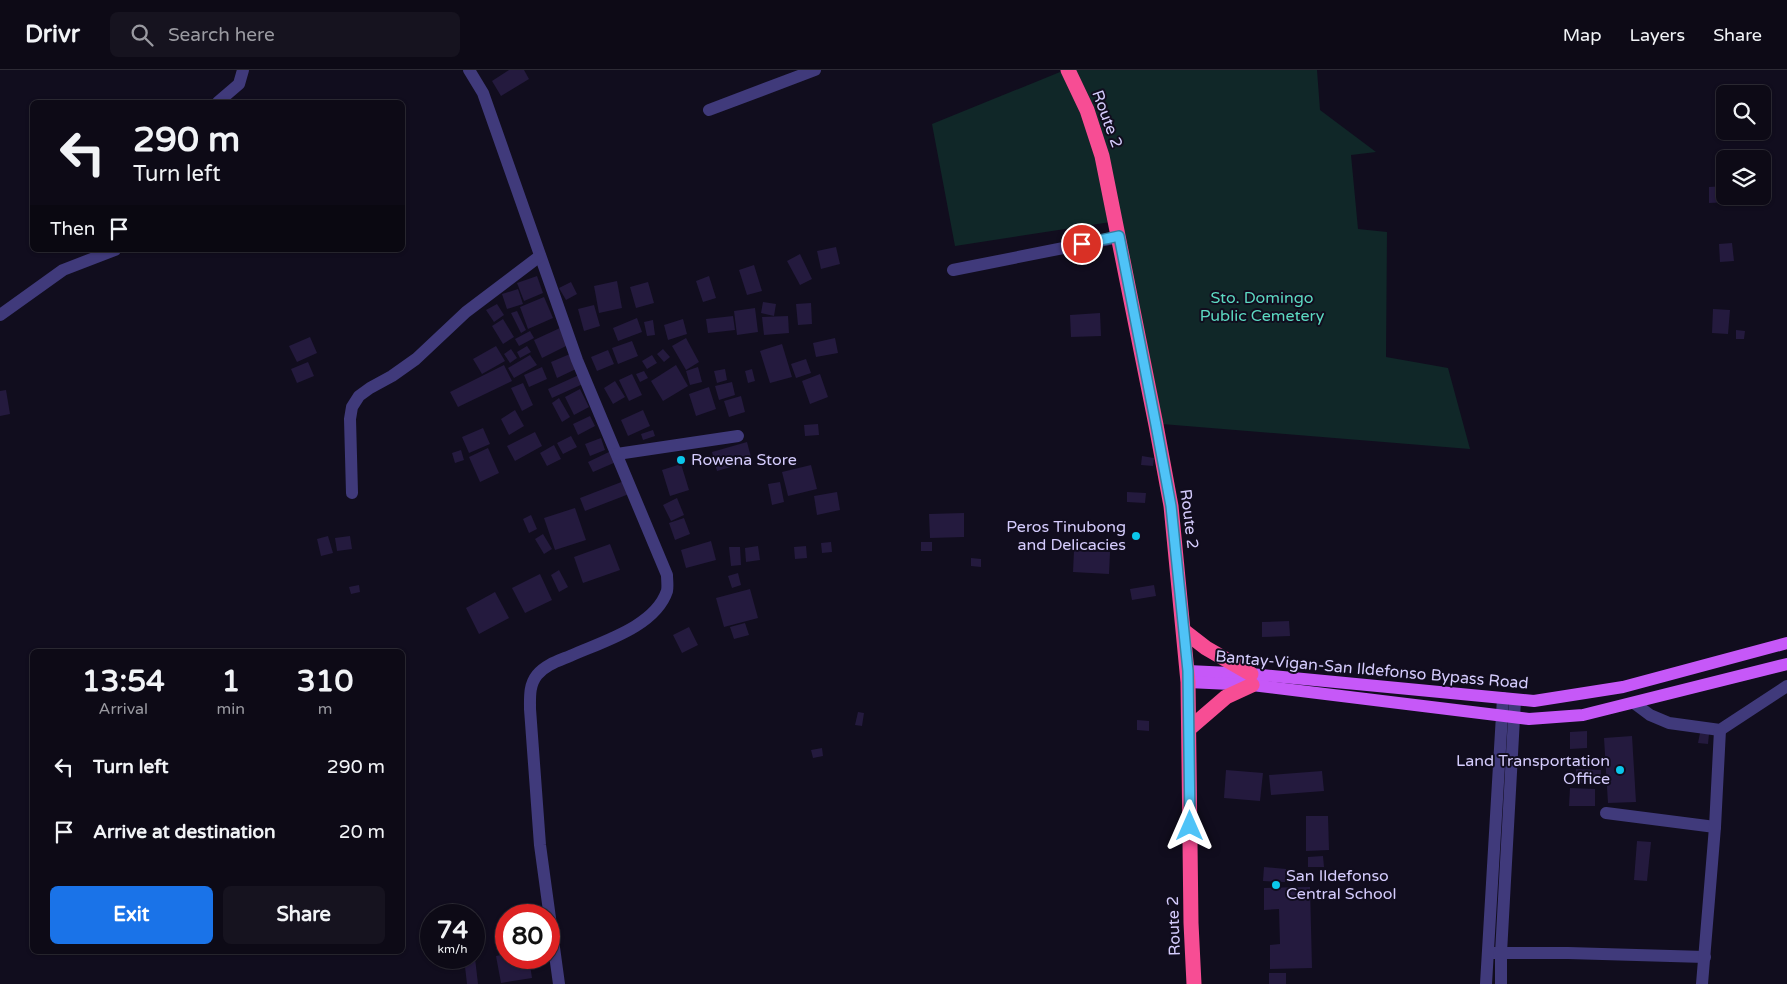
<!DOCTYPE html>
<html lang="en">
<head>
<meta charset="utf-8">
<style>
  :root { --surface:#0d0a16; --page:#16131f; --text:#f1f3f6; --muted:#9a9aa1; --line:#2d2b35; --accent:#1a73e8 }
  body { margin:0; font-family:"Varela Round",sans-serif; background:var(--page); color:var(--text); height:100vh; display:flex; flex-direction:column; font-size:19px; white-space:nowrap }
  * { box-sizing:border-box; margin:0 }
  p { font-size:16px; color:var(--muted) }
  .icon { flex:none; width:28px; height:28px; fill:none; stroke:currentColor; stroke-width:2; stroke-linecap:round; stroke-linejoin:round }
  .map { position:relative; flex:1; overflow:hidden }
  .side { position:absolute; left:30px; top:579px; width:375px; height:305px; display:flex; flex-direction:column; background:var(--surface); border-radius:8px; box-shadow:0 1px 4px #0004,0 0 0 1px var(--line) }
  .side>* { flex:none }
  .banner { position:absolute; left:30px; top:30px; width:375px; height:152px; border-radius:8px; box-shadow:0 1px 4px #0004,0 0 0 1px var(--line); background:#0d0a16; color:var(--text); overflow:hidden }
  .buttons { position:absolute; left:1716px; top:15px; display:grid; gap:10px }
  .buttons a { display:grid; place-items:center; width:55px; height:55px; border-radius:8px; background:var(--surface); box-shadow:0 1px 4px #0004,0 0 0 1px var(--line); font-size:25px }
  .speed { position:absolute; left:420px; top:834px; display:flex; gap:10px; font-size:25px; font-weight:700; text-align:center }
  .speed>* { display:grid; place-content:center; width:65px; height:65px; border-radius:50%; background:var(--surface); box-shadow:0 1px 4px #0004,0 0 0 1px var(--line); line-height:1 }
  .speed small { font-size:12px; font-weight:400 }
  .speed .limit { border:8px solid #d22; background:#fff; color:#111 }
  .pin { position:absolute; display:grid; place-items:center; width:42px; height:42px; color:#fff; margin:-21px; border:2px solid #fff; border-radius:50%; box-shadow:0 1px 5px #0007 }
  .me { position:absolute; width:55px; margin:-28px; rotate:0deg; stroke-linejoin:round; filter:drop-shadow(0 0 4px #0008) }
  .turn { display:flex; align-items:center; gap:18px; height:105px; padding:0 20px; font-size:22px }
  .turn .icon { width:65px; height:65px; stroke-width:2.5 }
  .turn b { display:block; font-size:35px; line-height:42px }
  .then { display:flex; align-items:center; height:48px; padding:0 20px; background:#0003; gap:10px; font-size:19px }
  .eta { display:flex; justify-content:space-evenly; align-items:center; height:85px; text-align:center }
  .eta b { font-size:30px; font-weight:700; line-height:35px }
  .cta { display:flex; gap:10px; margin-top:auto; padding:10px 20px }
  .cta a { flex:1; height:58px; border-radius:8px; background:var(--accent); color:#fff; font-size:20px; font-weight:700; line-height:58px; text-align:center }
  .cta a+a { background:var(--page); color:var(--text) }
  ul { padding:0; list-style:none }
  li { display:flex; align-items:center; gap:15px; height:65px; padding:0 20px }
  li div { flex:1 }
  li b { display:block; font-size:19px }
  li em { font-style:normal }
  header { display:flex; align-items:center; gap:30px; box-sizing:border-box; height:70px; padding:0 25px; background:var(--surface); border-bottom:1px solid var(--line) }
  header strong { font-size:24px }
  nav { display:flex; gap:28px; margin-inline-start:auto; font-size:18px }
  .search { width:350px; height:45px; background:var(--page); display:flex; align-items:center; gap:12px; box-sizing:border-box; padding:0 18px; border-radius:8px; color:var(--muted); font-size:19px }
  .map>svg:first-child { display:block }
</style>
</head>
<body>
<header>
<strong>Drivr</strong>
<div class="search"><svg class="icon" aria-label="search" viewBox="0 0 24 24"><circle cx="10" cy="10" r="6"/><path d="M15 15l6 6"/></svg>Search here</div>
<nav><a>Map</a><a>Layers</a><a>Share</a></nav>
</header>
<div class="map">
<svg width="1787" height="914" viewBox="0 0 1787 914">
  <rect width="100%" height="100%" fill="#110d1e"/>
  <path fill="#102728" d="M1065,0H1317L1320,40L1376,82L1351,85L1358,159L1387,162L1386,287L1448,298L1470,379L1162,354L1117,151L955,176L932,54Z"/>
  <g fill="#241a3e">
    <path d="M509,0H524L529,9L501,26L492,11Z"/>
    <path d="M1725,116V126H1731V132L1709,133V117Z"/>
    <path d="M1732,173L1734,191L1720,192L1719,174Z"/>
    <path d="M836,177L840,194L821,199L817,181Z"/>
    <path d="M800,184L812,209L800,215L787,191Z"/>
    <path d="M754,195L762,221L747,225L739,200Z"/>
    <path d="M537,206L543,223L524,231L517,213Z"/>
    <path d="M709,206L716,228L703,232L696,211Z"/>
    <path d="M617,211L622,238L599,243L594,216Z"/>
    <path d="M571,212L577,224L566,230L559,218Z"/>
    <path d="M648,212L654,233L636,238L630,217Z"/>
    <path d="M518,219L523,234L507,239L502,224Z"/>
    <path d="M544,227L553,248L528,259L520,237Z"/>
    <path d="M763,232L776,234L774,246L761,243Z"/>
    <path d="M811,233L812,254L798,255L796,234Z"/>
    <path d="M497,234L504,245L494,252L486,240Z"/>
    <path d="M594,235L600,256L584,261L578,239Z"/>
    <path d="M755,238L758,262L737,265L734,241Z"/>
    <path d="M1713,239L1730,240L1728,264L1712,263Z"/>
    <path d="M517,241L526,260L521,263L511,243Z"/>
    <path d="M1100,243L1101,266L1071,267L1070,245Z"/>
    <path d="M733,246L735,260L708,263L706,249Z"/>
    <path d="M788,246L789,263L764,265L762,247Z"/>
    <path d="M637,248L642,262L618,271L613,258Z"/>
    <path d="M503,249L514,267L503,274L492,256Z"/>
    <path d="M683,249L687,264L668,270L664,255Z"/>
    <path d="M653,250L655,265L647,266L644,252Z"/>
    <path d="M560,258L568,275L542,288L534,270Z"/>
    <path d="M1736,260L1745,261L1744,269H1736Z"/>
    <path d="M530,261L534,268L519,276L515,269Z"/>
    <path d="M310,267L317,283L297,292L289,276Z"/>
    <path d="M686,268L699,292L686,300L672,276Z"/>
    <path d="M835,268L838,283L816,287L813,273Z"/>
    <path d="M632,271L638,286L618,294L612,278Z"/>
    <path d="M782,274L792,307L770,313L760,281Z"/>
    <path d="M496,276L505,291L482,304L473,289Z"/>
    <path d="M527,276L531,282L520,288L517,282Z"/>
    <path d="M511,279L517,288L510,293L504,284Z"/>
    <path d="M663,279L670,287L664,292L657,284Z"/>
    <path d="M608,280L614,294L597,301L591,287Z"/>
    <path d="M570,284L576,299L557,308L551,292Z"/>
    <path d="M530,285L537,295L514,308L508,298Z"/>
    <path d="M652,285L657,293L647,299L642,291Z"/>
    <path d="M806,289L811,303L796,308L791,294Z"/>
    <path d="M308,292L314,306L297,313L291,299Z"/>
    <path d="M504,295L512,311L458,337L450,322Z"/>
    <path d="M676,295L688,316L663,331L651,311Z"/>
    <path d="M542,297L547,309L529,317L524,305Z"/>
    <path d="M698,297L702,312L690,315L686,301Z"/>
    <path d="M725,299L727,310L717,313L714,301Z"/>
    <path d="M752,299L755,311L748,313L745,301Z"/>
    <path d="M644,301L648,308L640,312L636,304Z"/>
    <path d="M581,304L585,313L552,328L548,319Z"/>
    <path d="M632,304L642,325L629,331L619,310Z"/>
    <path d="M820,304L828,327L810,334L802,311Z"/>
    <path d="M615,311L625,327L613,334L604,318Z"/>
    <path d="M732,312L735,325L719,330L715,316Z"/>
    <path d="M523,313L533,335L522,341L511,318Z"/>
    <path d="M709,317L716,339L696,346L689,324Z"/>
    <path d="M580,319L589,337L574,345L565,327Z"/>
    <path d="M6,320L10,344L0,346V321Z"/>
    <path d="M741,326L745,342L729,347L724,331Z"/>
    <path d="M559,328L570,347L562,352L552,333Z"/>
    <path d="M515,340L524,356L509,365L501,349Z"/>
    <path d="M643,340L650,356L628,366L621,350Z"/>
    <path d="M590,346L595,356L578,365L573,354Z"/>
    <path d="M818,354L819,365L805,366L804,355Z"/>
    <path d="M483,358L490,374L469,383L462,367Z"/>
    <path d="M653,360L655,366L643,370L641,364Z"/>
    <path d="M535,362L542,376L515,391L507,376Z"/>
    <path d="M571,366L577,377L563,384L557,373Z"/>
    <path d="M601,368L605,380L590,386L585,374Z"/>
    <path d="M747,372L752,391L717,401L712,382Z"/>
    <path d="M554,375L561,389L547,396L540,383Z"/>
    <path d="M488,378L499,403L480,412L469,387Z"/>
    <path d="M461,380L464,390L455,393L452,383Z"/>
    <path d="M611,381L616,392L593,402L588,392Z"/>
    <path d="M1142,386L1154,388L1153,396L1141,395Z"/>
    <path d="M681,394L689,420L670,426L662,400Z"/>
    <path d="M811,395L817,419L788,426L782,402Z"/>
    <path d="M624,411L629,424L585,441L580,428Z"/>
    <path d="M780,412L784,432L772,435L768,414Z"/>
    <path d="M837,422L840,440L817,445L814,426Z"/>
    <path d="M1127,422L1146,423L1145,433L1127,432Z"/>
    <path d="M677,428L684,445L671,451L663,435Z"/>
    <path d="M575,438L586,470L555,480L544,448Z"/>
    <path d="M964,443V467L930,468L929,444Z"/>
    <path d="M531,445L537,459L529,463L523,449Z"/>
    <path d="M684,448L690,464L675,470L669,453Z"/>
    <path d="M543,464L552,479L544,484L535,469Z"/>
    <path d="M328,466L333,483L321,486L317,469Z"/>
    <path d="M350,466L352,479L337,481L335,468Z"/>
    <path d="M711,471L716,490L686,498L681,480Z"/>
    <path d="M831,472L832,482L822,483L821,473Z"/>
    <rect x="921" y="472" width="11" height="9"/>
    <path d="M610,474L620,500L583,513L574,487Z"/>
    <path d="M758,476L760,490L746,492L745,478Z"/>
    <path d="M806,476L807,488L795,489L794,477Z"/>
    <path d="M729,477H740L741,495L731,496Z"/>
    <path d="M1074,481L1110,482L1109,504L1073,502Z"/>
    <path d="M971,488L981,489V497L971,496Z"/>
    <path d="M559,500L568,517L559,522L551,505Z"/>
    <path d="M738,503L741,515L732,518L728,506Z"/>
    <path d="M540,504L552,530L525,543L512,518Z"/>
    <path d="M359,515L360,522L351,524L349,517Z"/>
    <path d="M1154,515L1156,526L1132,530L1130,519Z"/>
    <path d="M750,519L758,548L724,557L716,528Z"/>
    <path d="M495,522L509,548L479,564L466,538Z"/>
    <path d="M1289,551L1290,566L1262,567V552Z"/>
    <path d="M745,553L749,565L734,569L730,557Z"/>
    <path d="M689,557L698,575L682,583L673,565Z"/>
    <path d="M858,642L864,643L862,656L855,655Z"/>
    <path d="M1137,650L1149,651V661L1137,660Z"/>
    <path d="M1587,661V678L1570,679V662Z"/>
    <path d="M1700,663L1709,664L1708,674L1698,673Z"/>
    <path d="M1632,666L1636,732L1608,733L1604,668Z"/>
    <path d="M822,678L823,686L813,688L811,680Z"/>
    <path d="M1576,699L1601,700V714L1575,713Z"/>
    <path d="M1226,700L1263,703L1260,731L1224,728Z"/>
    <path d="M1322,701L1324,721L1271,725L1269,705Z"/>
    <path d="M1570,718L1595,719V736H1569Z"/>
    <path d="M1306,746H1328L1329,780L1306,781Z"/>
    <path d="M1637,771L1651,772L1647,811L1634,810Z"/>
    <path d="M1323,786L1324,797H1308V787Z"/>
    <path d="M1264,797L1286,799L1285,812L1263,811Z"/>
    <path d="M1310,817L1312,898L1270,899V875L1280,874L1279,839L1264,840V818Z"/>
    <path d="M506,884V888H529L532,908L501,913L496,886Z"/>
    <path d="M464,888H475L478,914H467Z"/>
    <rect x="1269" y="903" width="17" height="11"/>
  </g>
  <g fill="none" stroke-linecap="round" stroke-linejoin="round">
    <g stroke="#403a7b" stroke-width="12">
      <path d="M469,0L483,23L577,290L667,505C667,510 668,516 667,521C655,557 601,572 570,586C558,591 545,595 537,605C529,615 530,627 530,639L540,775L559,914"/>
      <path d="M218,32L239,14L243,0"/>
      <path d="M709,40L815,0"/>
      <path d="M953,200L1119,167"/>
      <path d="M0,245L63,200L115,180"/>
      <path d="M617,384L738,366"/>
      <path d="M352,423L350,349L352,337L359,326L370,318L392,306L416,289L466,242L540,186"/>
      <path d="M1634,633L1650,645L1669,653L1720,660L1787,616"/>
      <path d="M1606,743L1715,757"/>
      <path d="M1493,883H1568L1705,887"/>
      <path d="M1486,914L1503,628"/>
      <path d="M1501,914V883L1515,630"/>
      <path d="M1702,914L1715,757L1720,660"/>
    </g>
    <g stroke="#c658f8" stroke-width="12">
      <path d="M1188,601L1251,604L1534,631L1623,617L1787,573"/>
      <path d="M1188,612L1252,615L1529,649L1583,645L1787,594"/>
    </g>
    <g stroke="#f74d94" stroke-width="15">
      <path d="M1068,0L1087,40L1102,86L1156,355L1171,436L1188,612L1191,853L1194,914"/>
      <path d="M1184,561L1206,578L1251,604"/>
      <path d="M1190,658L1226,627L1252,615"/>
    </g>
  </g>
  <g fill="none" stroke-linecap="round" stroke-linejoin="round">
    <defs>
      <path id="route" d="M1082,174L1119,166L1156,355L1171,436L1188,601L1190,756"/>
    </defs>
    <use href="#route" stroke="#337fa1" stroke-width="12"/>
    <use href="#route" stroke="#4fc3f7" stroke-width="9"/>
  </g>
  <g fill="#0ac7eb" stroke="#110d1e" stroke-width="2">
    <circle cx="681" cy="390" r="5"/>
    <circle cx="1136" cy="466" r="5"/>
    <circle cx="1620" cy="700" r="5"/>
    <circle cx="1276" cy="815" r="5"/>
  </g>
  <g text-anchor="middle" dominant-baseline="central" stroke-width="4" stroke-linejoin="round" paint-order="stroke">
    <g font-size="16" fill="#d5ccfd" stroke="#110d1e">
      <text transform="translate(1107 49) rotate(70)">Route 2</text>
      <text transform="translate(1189 449) rotate(83)">Route 2</text>
      <text transform="translate(1372 600) rotate(5)">Bantay-Vigan-San Ildefonso Bypass Road</text>
      <text transform="translate(1174 856) rotate(-92)">Route 2</text>
    </g>
    <g font-size="16" fill="#5cd9c1" stroke="#110d1e">
      <text x="1262" y="228">Sto. Domingo<tspan x="1262" dy="18">Public Cemetery</tspan></text>
    </g>
    <g font-size="16" fill="#d5ccfd" stroke="#110d1e" text-anchor="start">
      <text x="691" y="390">Rowena Store</text>
      <text x="1126" y="457" text-anchor="end">Peros Tinubong<tspan x="1126" dy="18">and Delicacies</tspan></text>
      <text x="1610" y="691" text-anchor="end">Land Transportation<tspan x="1610" dy="18">Office</tspan></text>
      <text x="1286" y="806">San Ildefonso<tspan x="1286" dy="18">Central School</tspan></text>
    </g>
  </g>
</svg>
<div class="buttons">
<a><svg class="icon" aria-label="search" viewBox="0 0 24 24"><circle cx="10" cy="10" r="6"/><path d="M15 15l6 6"/></svg></a>
<a><svg class="icon" aria-label="layers" viewBox="0 0 24 24"><path d="M12 4l9 5-9 5-9-5zM3 14l9 5 9-5"/></svg></a>
</div>
<div class="speed"><div>74<small>km/h</small></div><div class="limit">80</div></div>
<div class="pin" style="left:1082px;top:174px;background:#d93025"><svg class="icon" aria-label="arrive" viewBox="0 0 24 24"><path d="M6 21V4h12l-3 4 3 4H6"/></svg></div>
<svg class="me" style="left:1190px;top:756px" viewBox="-20 -20 40 40"><path d="M0-17L14 15 0 8-14 15z" fill="#4fc3f7" stroke="#fff" stroke-width="4"/></svg>
<div class="banner">
<div class="turn"><svg class="icon" aria-label="left" viewBox="0 0 24 24"><path d="M17 20v-9H6M10 6l-5 5 5 5"/></svg><div><b>290 m</b>Turn left</div></div>
<div class="then">Then<svg class="icon" aria-label="arrive" viewBox="0 0 24 24"><path d="M6 21V4h12l-3 4 3 4H6"/></svg></div>
</div>
<section class="side">
<div class="eta">
<div><b>13:54</b><p>Arrival</p></div>
<div><b>1</b><p>min</p></div>
<div><b>310</b><p>m</p></div>
</div>
<ul>
<li><svg class="icon" aria-label="left" viewBox="0 0 24 24"><path d="M17 20v-9H6M10 6l-5 5 5 5"/></svg><div><b>Turn left</b></div><em>290 m</em></li>
<li><svg class="icon" aria-label="arrive" viewBox="0 0 24 24"><path d="M6 21V4h12l-3 4 3 4H6"/></svg><div><b>Arrive at destination</b></div><em>20 m</em></li>
</ul>
<div class="cta"><a>Exit</a><a>Share</a></div>
</section>
</div>
</body>
</html>
